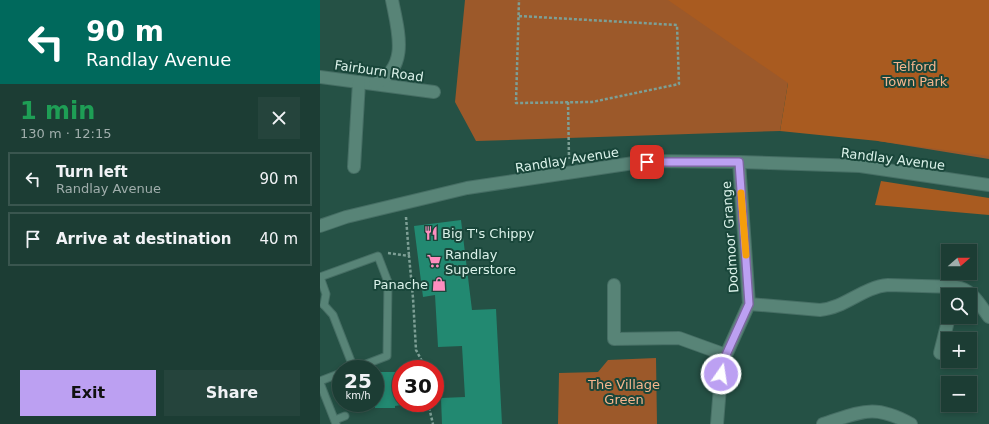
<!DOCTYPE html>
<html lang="en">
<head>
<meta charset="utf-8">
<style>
  :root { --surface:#1c3d34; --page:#25443c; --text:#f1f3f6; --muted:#a0aeac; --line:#3a564f; --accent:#bca0f2 }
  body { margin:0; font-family:"DejaVu Sans",sans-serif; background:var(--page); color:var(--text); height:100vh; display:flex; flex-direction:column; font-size:15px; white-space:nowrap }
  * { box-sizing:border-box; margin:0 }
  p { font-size:13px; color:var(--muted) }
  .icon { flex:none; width:22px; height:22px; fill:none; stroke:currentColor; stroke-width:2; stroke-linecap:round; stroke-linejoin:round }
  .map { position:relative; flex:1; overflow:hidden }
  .sheet { display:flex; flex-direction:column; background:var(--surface); width:320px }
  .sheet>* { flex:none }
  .top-card { background:#00695c; color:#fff; overflow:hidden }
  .needle { width:26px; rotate:70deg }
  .controls { position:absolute; left:621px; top:244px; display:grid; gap:8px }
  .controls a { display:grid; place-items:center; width:36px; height:36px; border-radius:0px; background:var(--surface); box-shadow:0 2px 6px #0003,0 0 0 1px var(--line); font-size:20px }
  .speed { position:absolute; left:12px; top:360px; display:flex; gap:8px; font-size:20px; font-weight:700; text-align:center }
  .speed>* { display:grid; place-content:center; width:52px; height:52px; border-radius:50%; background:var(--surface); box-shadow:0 2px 6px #0003,0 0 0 1px var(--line); line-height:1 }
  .speed small { font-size:10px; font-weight:400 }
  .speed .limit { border:6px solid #d22; background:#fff; color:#111 }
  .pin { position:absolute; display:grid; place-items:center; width:34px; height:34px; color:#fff; margin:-17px; border-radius:8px; box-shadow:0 2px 6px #0006 }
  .me { position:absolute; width:44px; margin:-22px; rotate:13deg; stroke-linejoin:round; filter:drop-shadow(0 0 3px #0008) }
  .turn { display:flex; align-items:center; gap:14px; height:84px; padding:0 20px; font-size:18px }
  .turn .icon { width:52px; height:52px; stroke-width:2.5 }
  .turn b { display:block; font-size:28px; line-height:34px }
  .round { display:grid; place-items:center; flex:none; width:42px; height:42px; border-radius:0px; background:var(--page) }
  .summary { display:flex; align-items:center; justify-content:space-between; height:68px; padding:0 20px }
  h1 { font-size:24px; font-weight:600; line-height:30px; color:#1e9e55 }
  .cta { display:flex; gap:8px; margin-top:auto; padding:8px 20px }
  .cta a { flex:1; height:46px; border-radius:0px; background:var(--accent); color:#111; font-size:16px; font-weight:600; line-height:46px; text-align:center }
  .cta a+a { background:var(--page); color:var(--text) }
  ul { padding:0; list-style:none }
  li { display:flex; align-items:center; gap:12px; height:54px; margin:0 8px 6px; padding:0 12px; border:2px solid var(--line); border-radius:0px }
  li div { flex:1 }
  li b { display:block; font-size:15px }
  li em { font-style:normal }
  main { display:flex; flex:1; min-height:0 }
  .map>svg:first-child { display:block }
</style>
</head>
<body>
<main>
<section class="sheet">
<div class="top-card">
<div class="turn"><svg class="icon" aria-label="left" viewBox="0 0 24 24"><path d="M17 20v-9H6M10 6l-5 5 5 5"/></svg><div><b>90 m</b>Randlay Avenue</div></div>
</div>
<div class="summary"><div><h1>1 min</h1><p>130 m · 12:15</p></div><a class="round"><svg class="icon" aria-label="close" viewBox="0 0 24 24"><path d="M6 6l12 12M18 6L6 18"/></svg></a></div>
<ul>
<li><svg class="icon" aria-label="left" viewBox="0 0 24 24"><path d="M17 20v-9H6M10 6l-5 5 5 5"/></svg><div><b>Turn left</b><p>Randlay Avenue</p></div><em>90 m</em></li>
<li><svg class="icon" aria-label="arrive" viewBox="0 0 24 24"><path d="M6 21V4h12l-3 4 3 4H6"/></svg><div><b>Arrive at destination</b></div><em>40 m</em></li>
</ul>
<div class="cta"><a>Exit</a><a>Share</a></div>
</section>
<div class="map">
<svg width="669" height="424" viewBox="0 0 669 424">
  <rect width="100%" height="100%" fill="#255145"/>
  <g fill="#9c592a">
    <path d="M145,0H669V159L558,141L468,83L460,131L156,141L135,102Z"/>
    <path d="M336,358L337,424H238L239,373L278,372L288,360Z"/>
  </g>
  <g fill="#a95b20">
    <path d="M348,0H669V156L558,141L460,131L468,83Z"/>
    <path d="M561,181L669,198V215L555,205Z"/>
  </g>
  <g fill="#228971">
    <path d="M141,220L152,310L176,309L182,424H122L121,398L145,397L142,346L118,347L115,295L103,297L94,226Z"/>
    <path d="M58,372H81V405L75,406V408H55V375H58Z"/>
  </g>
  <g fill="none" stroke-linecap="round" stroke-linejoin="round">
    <defs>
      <g id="service">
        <path d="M0,277L58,256L68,282L67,356L33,369"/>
        <path d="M0,277L6,294L4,305"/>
        <path d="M4,305L13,315L34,369"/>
        <path d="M0,381L21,373"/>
        <path d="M0,383L16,424"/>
        <path d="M15,420L25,416"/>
      </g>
      <g id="minor">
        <path d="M0,77L114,92"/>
        <path d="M55,84C90,67 78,31 72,0"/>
        <path d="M34,167L39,82"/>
        <path d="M294,285V339L359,338L406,355"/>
        <path d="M429,304L500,310C525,308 543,287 568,285L636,287C652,289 660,305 669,317"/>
        <path d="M620,353L629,317"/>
        <path d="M397,424L401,374L406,355L429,304L419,162"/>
        <path d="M503,424C541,412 554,403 591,424"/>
      </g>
      <path id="tertiary" d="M0,226L26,217L147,188L327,161L419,162L540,166L669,185"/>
    </defs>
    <use href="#service" stroke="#466e64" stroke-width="9"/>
    <use href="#minor" stroke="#466e64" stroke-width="14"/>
    <use href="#tertiary" stroke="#466e64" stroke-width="14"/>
    <g stroke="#7d9f95" stroke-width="2.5" stroke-dasharray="3 2" stroke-linecap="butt">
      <path d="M199,16L357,25L359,84L272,102L196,103L199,0"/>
      <path d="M248,102L249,159"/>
      <path d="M86,217L89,256"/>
      <path d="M68,253L89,256L93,298L96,350L103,363V369"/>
      <path d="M108,403L113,424"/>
    </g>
    <use href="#service" stroke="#588477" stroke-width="7"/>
    <use href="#minor" stroke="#588477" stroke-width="12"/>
    <use href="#tertiary" stroke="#588477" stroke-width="12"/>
  </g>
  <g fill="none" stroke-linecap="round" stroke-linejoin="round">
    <defs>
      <path id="route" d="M327,162H419L429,304L406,355L401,374"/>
    </defs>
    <use href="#route" stroke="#7a689d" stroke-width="10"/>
    <use href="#route" stroke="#bca0f2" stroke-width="7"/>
    <path stroke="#f59e0b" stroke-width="7" d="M421,193L426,255"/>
  </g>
  <defs>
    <symbol id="restaurant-bare" viewBox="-9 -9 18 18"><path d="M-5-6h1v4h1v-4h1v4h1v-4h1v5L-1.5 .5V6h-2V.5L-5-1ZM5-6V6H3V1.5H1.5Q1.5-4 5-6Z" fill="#fd8ebf" stroke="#19463a" stroke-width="2.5" paint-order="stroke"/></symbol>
    <symbol id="supermarket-bare" viewBox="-9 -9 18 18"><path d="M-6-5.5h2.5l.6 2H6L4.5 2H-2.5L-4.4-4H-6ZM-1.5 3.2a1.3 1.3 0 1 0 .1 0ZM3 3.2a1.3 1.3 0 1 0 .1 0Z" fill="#fd8ebf" stroke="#19463a" stroke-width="2.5" paint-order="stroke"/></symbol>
    <symbol id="shop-bare" viewBox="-9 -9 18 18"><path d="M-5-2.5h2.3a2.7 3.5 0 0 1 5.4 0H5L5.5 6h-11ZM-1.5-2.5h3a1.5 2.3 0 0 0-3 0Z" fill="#fd8ebf" stroke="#19463a" stroke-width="2.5" paint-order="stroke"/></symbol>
  </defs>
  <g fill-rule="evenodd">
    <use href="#restaurant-bare" x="101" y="223" width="20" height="20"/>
    <use href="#supermarket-bare" x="104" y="251" width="20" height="20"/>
    <use href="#shop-bare" x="109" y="274" width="20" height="20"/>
  </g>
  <g text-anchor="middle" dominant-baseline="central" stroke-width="4" stroke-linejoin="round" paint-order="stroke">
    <g font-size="13" fill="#f5b58d" stroke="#19463a">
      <text x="595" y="66">Telford<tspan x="595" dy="15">Town Park</tspan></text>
      <text x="304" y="384">The Village<tspan x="304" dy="15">Green</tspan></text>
    </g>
    <g font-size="13" fill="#daf1e9" stroke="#19463a">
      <text transform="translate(59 71) rotate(8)">Fairburn Road</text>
      <text transform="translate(573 159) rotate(7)">Randlay Avenue</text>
      <text transform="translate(247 160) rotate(-9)">Randlay Avenue</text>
      <text transform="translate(410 237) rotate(-94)">Dodmoor Grange</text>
    </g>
    <g font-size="13" fill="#daf1e9" stroke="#19463a" text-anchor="start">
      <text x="122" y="233">Big T's Chippy</text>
      <text x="125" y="254">Randlay<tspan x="125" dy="15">Superstore</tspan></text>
      <text x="108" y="284" text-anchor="end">Panache</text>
    </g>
  </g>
</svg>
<div class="controls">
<a><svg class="needle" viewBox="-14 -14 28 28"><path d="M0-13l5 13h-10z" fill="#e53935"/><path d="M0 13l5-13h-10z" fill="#a0aeac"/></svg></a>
<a><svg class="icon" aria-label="search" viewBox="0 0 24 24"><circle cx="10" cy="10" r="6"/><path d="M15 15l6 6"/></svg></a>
<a>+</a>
<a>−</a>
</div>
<div class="speed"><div>25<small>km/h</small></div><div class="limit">30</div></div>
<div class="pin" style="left:327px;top:162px;background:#d93025"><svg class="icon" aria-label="arrive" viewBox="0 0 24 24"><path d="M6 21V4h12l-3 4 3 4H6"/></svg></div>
<svg class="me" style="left:401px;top:374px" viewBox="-20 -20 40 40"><circle r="17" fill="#bca0f2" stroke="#fff" stroke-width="3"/><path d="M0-11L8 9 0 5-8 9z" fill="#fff"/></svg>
</div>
</main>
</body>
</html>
